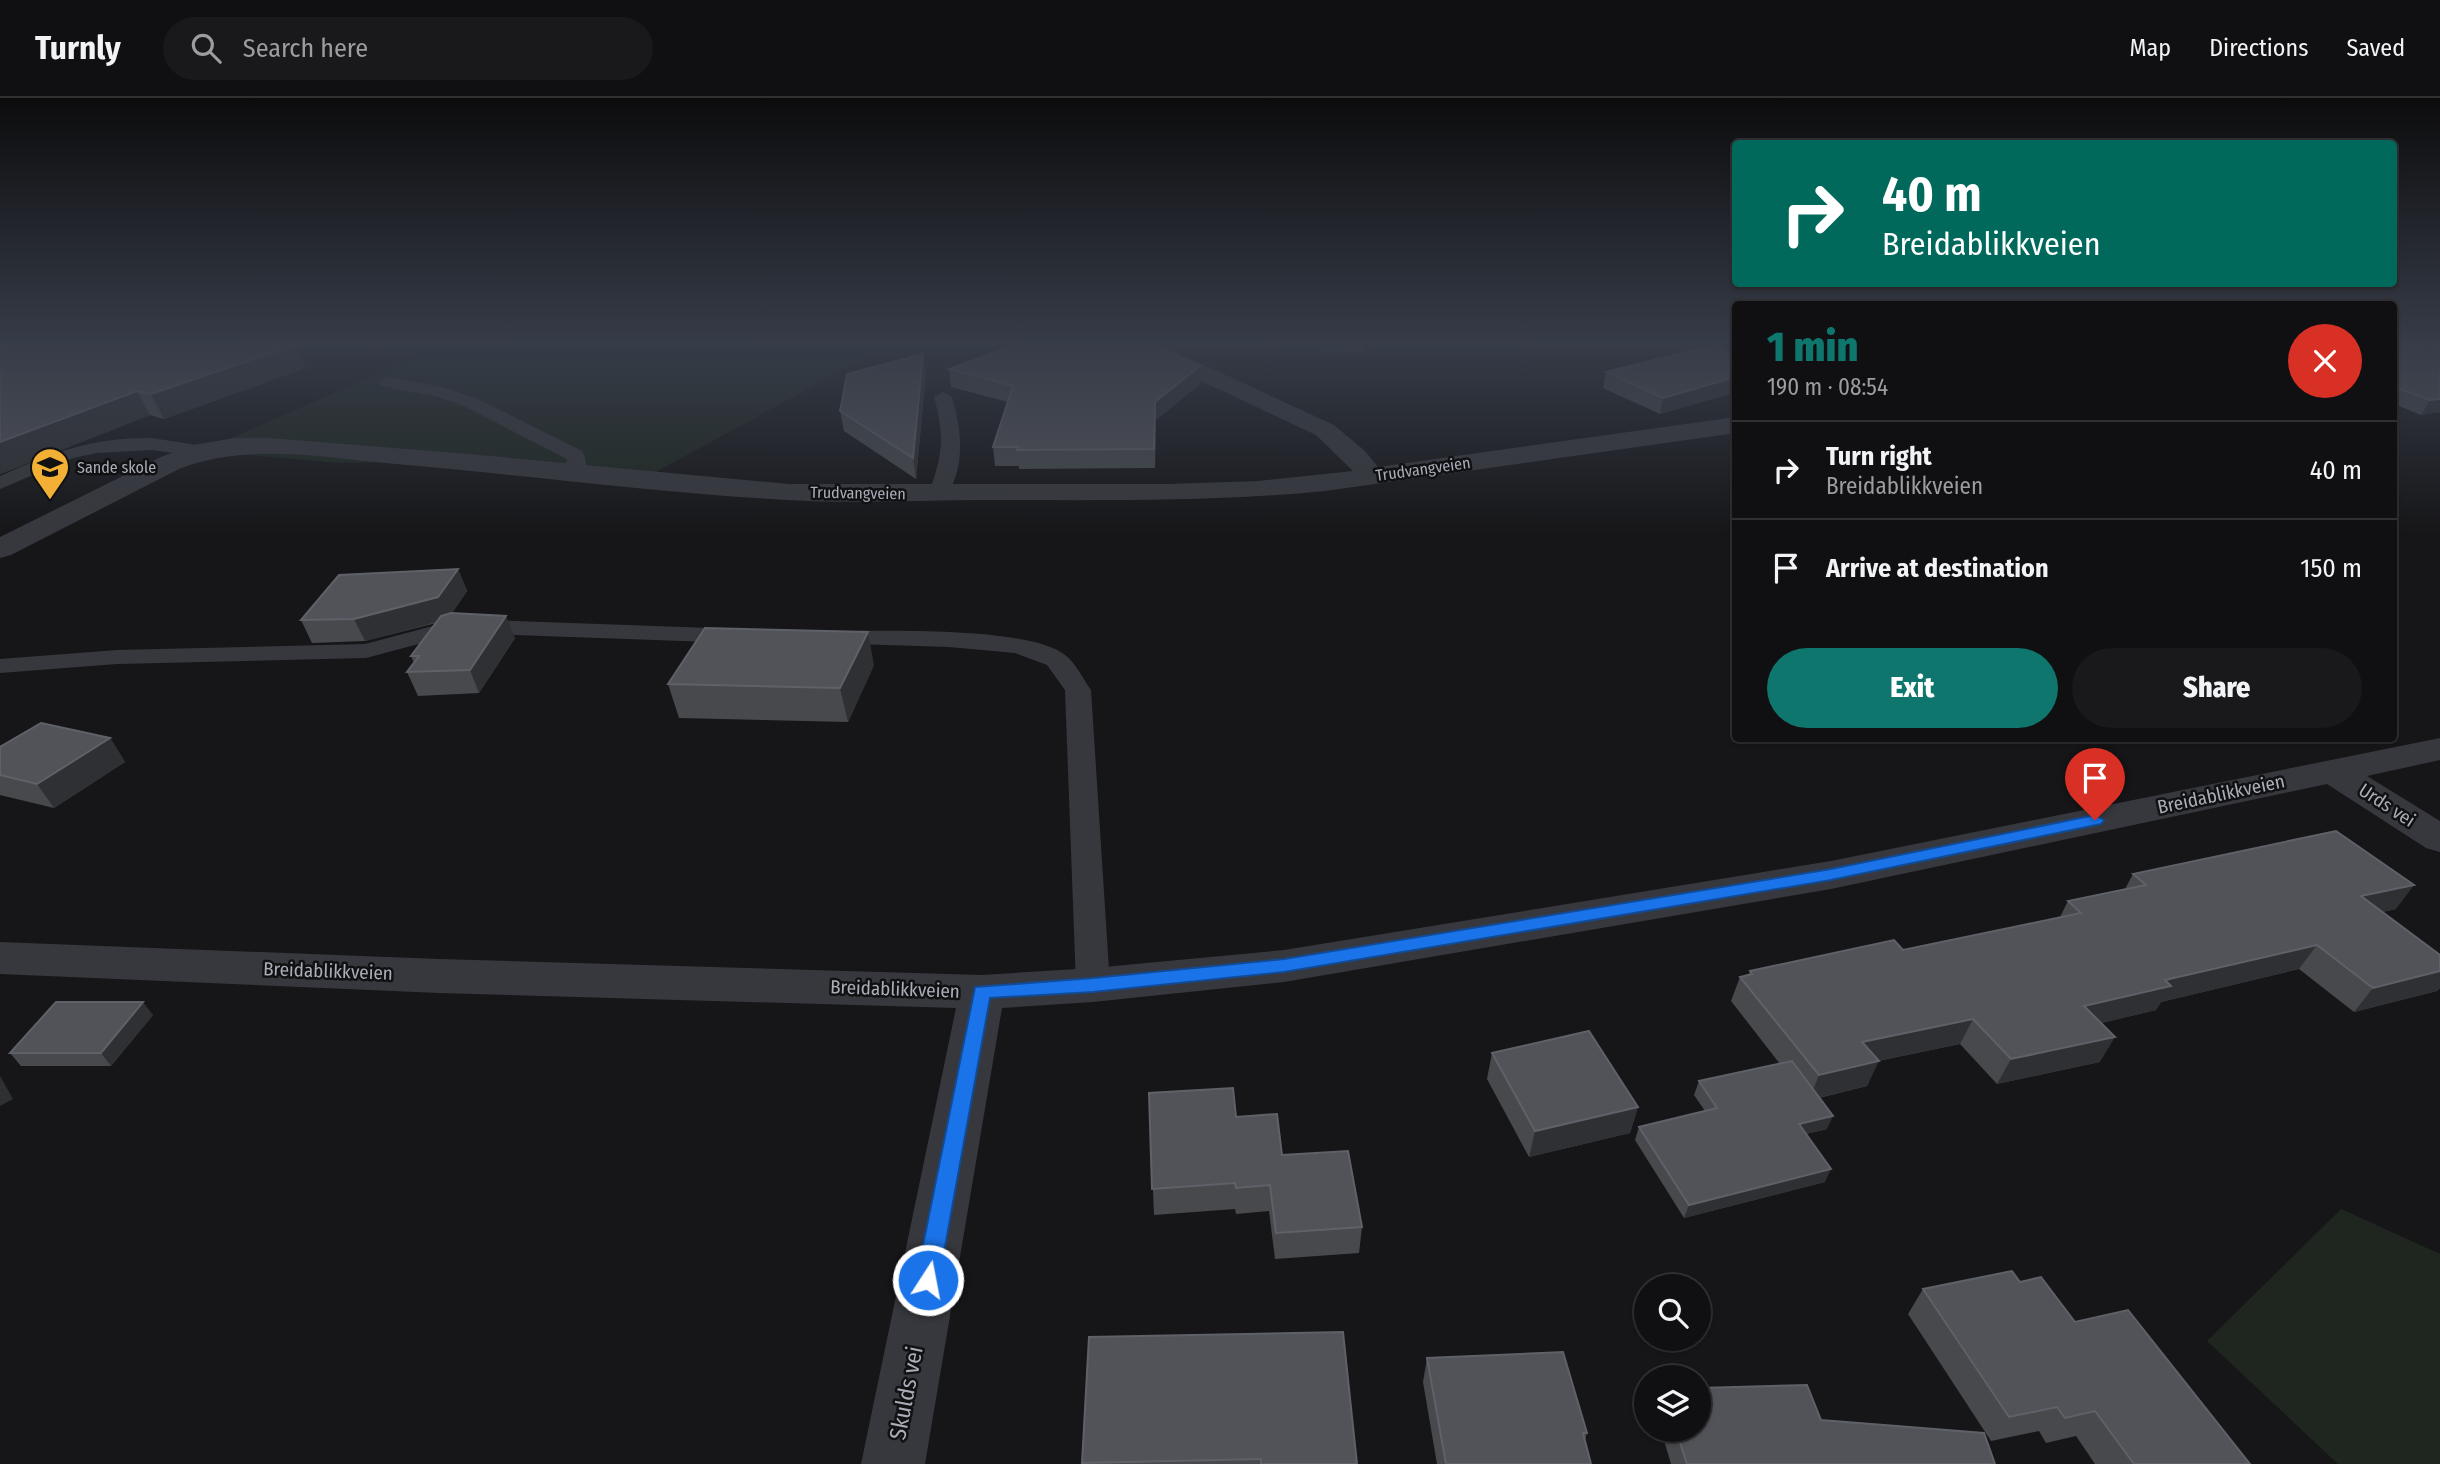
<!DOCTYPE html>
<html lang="en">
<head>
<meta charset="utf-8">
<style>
  :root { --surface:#101012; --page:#19191b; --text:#f1f3f6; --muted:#9c9d9f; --line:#303032; --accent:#0f766e }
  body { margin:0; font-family:"Fira Sans Condensed",sans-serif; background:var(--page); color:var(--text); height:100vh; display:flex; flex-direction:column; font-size:26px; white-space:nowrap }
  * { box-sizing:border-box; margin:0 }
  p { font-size:23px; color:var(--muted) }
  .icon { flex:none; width:38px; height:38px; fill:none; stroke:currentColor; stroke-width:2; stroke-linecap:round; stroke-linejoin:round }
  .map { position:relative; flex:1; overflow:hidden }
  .side { position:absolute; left:1732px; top:203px; width:665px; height:441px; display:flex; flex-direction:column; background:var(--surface); border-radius:7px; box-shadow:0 2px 5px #0004,0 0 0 2px var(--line) }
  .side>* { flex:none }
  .hud { position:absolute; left:1732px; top:42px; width:665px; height:147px; border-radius:7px; box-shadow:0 2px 5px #0004,0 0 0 2px var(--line); background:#00695c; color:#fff; overflow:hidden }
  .fabs { position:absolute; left:1634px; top:1176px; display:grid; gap:14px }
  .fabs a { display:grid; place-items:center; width:77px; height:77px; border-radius:50%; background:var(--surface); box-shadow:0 2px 5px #0004,0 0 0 2px var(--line); font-size:35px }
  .pin { position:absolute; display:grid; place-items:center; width:60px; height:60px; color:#fff; margin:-72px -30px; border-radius:50% 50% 50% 0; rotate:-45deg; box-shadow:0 0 7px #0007 }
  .pin .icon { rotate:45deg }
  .me { position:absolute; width:77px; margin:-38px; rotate:11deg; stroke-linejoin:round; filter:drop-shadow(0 0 5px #0008) }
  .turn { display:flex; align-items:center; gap:24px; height:147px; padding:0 35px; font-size:32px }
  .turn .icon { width:91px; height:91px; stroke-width:2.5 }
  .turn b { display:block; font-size:49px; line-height:60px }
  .round { display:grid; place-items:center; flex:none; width:74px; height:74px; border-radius:37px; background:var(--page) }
  .overview { display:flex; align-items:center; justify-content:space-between; height:119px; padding:0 35px }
  h1 { font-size:42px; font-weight:800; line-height:52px; color:var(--accent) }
  .button { display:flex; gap:14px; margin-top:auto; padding:14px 35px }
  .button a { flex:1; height:80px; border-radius:42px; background:var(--accent); color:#fff; font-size:28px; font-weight:800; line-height:80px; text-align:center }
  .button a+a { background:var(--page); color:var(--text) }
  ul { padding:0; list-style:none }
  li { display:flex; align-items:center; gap:21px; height:98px; padding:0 35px; border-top:2px solid var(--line) }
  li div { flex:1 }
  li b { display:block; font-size:26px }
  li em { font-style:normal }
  header { display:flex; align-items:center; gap:42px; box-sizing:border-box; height:98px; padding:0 35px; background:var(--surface); border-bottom:2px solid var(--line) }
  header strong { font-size:33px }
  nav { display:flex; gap:38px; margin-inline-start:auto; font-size:24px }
  .search { width:490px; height:63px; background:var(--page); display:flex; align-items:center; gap:18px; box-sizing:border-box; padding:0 24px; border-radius:38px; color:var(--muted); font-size:26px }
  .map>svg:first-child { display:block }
</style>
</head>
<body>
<header>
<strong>Turnly</strong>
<div class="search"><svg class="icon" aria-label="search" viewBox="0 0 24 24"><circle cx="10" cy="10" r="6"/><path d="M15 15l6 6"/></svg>Search here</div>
<nav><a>Map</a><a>Directions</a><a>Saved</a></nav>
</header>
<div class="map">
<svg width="2440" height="1366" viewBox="0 0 2440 1366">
  <rect width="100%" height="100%" fill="#161618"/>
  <g fill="#1e261f">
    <path d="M355,246H1013L1003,250L885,249L643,381L469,364L338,365L202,353L416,259Z"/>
    <path d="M2341,1111L2440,1156V1366H2338L2207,1243Z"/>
  </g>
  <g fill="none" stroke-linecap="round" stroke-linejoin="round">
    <g fill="#37383d" fill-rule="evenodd">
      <path d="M387,279L442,289L476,300L582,353C587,361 588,371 582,379H568L565,375L567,361L464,308L438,299L381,288L378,284Z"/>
      <path d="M943,294L952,299C962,333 966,369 945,400H931L928,396C943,359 945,338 934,299Z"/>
      <path d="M152,340L209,349L212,353L202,359L152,352L97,355L73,360L0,391V378C56,353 90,340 152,340Z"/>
      <path d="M459,521L739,531L748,533L751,538L748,543L739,545L460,535L366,560L117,566L0,575V561L117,552L365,546Z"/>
      <path d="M832,533C883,533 1028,528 1065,557C1076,565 1083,581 1091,592L1110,887L1105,896L1093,899L1081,896L1076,887L1065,592L1047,567L1015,555L949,549L823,545L820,540L823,535Z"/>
    </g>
    <g fill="#37383d" fill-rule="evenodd">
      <path d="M1130,246H1159L1334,327L1365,353L1378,369L1736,319V335L1325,393C1212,404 1098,402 984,402C919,402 853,406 788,402C657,395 527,377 396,366C324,360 249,344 179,371L11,457L0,460V439L161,359L193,347L235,340H269L469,356L789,386H1168L1258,383L1353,373L1316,337L1133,251Z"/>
      <path d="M2394,246H2435L2432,251L2394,258Z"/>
      <path d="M2440,640V662L2367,678L2440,723V754L2426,750L2327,686L1831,791L1284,884L1093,904L1002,910L925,1366H861L956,910L439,895L0,876V844L439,861L982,877L1093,870L1284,852L1831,763Z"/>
    </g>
  </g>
  <g fill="#47494d">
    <path d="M0,246L295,247L305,270L164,321L150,317L0,376Z"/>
    <path d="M1322,246H1365L1364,255L1322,253Z"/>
    <path d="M2394,246H2399L2395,253H2399L2403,247L2440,246V314L2421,317L2394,306Z"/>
    <path d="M1736,260V294L1660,316L1603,290L1606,274Z"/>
    <path d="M949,271L1200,286L1156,322L1155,370L1019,371V368H995L993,349L1008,304L951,289Z"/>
    <path d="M926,274L916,381L844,333L840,313Z"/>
    <path d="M458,471L467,493L452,515L515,540L479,595L418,598L407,574L414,565L411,558L436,525L365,543L312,545L301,522Z"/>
    <path d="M874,567L848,624L679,620L668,586Z"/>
    <path d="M110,640L125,664L54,710L0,697V649Z"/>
    <path d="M2133,776L2396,811L2382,814L2440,857V890L2437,893L2354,914L2299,871L2161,904L2156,912L2101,925L2100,964L1997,986L1960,946L1878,963L1867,988L1819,1000L1827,1031L1806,1036L1825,1084L1684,1120L1635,1042L1639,1029L1705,1013L1694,997L1699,983L1780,966L1731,903L1740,879L1749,877L1750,873L1903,852L2060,819L2068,803L2125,791Z"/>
    <path d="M153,917L111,968H21L10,955Z"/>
    <path d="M1492,955L1638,1009L1630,1035L1529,1059L1487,981Z"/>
    <path d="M1149,995L1236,1019L1282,1057L1362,1129L1359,1155L1275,1161L1269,1113L1236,1116L1235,1111L1154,1117Z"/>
    <path d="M1923,1191L2075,1224L2250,1366H2095L2076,1338L2046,1345L2039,1333L1991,1343L1908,1216Z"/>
    <path d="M1089,1239L1357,1366H1082Z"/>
    <path d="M1427,1260L1587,1335L1585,1342L1591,1366H1437L1423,1284Z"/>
    <path d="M1821,1322L1995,1366H1671L1661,1332H1699Z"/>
  </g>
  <g fill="#2f3033">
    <path d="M295,247L305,270L164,321L151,296Z"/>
    <path d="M923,256L926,274L916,381L913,360Z"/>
    <path d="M1200,268V286L1156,322L1155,370V304Z"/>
    <path d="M1736,279V294L1660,316L1663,300Z"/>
    <path d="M137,293L150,317L0,376V344Z"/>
    <path d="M2440,301V314L2421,317L2430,302Z"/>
    <path d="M458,471L467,493L448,521L365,543L354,521Z"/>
    <path d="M506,518L515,540L479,595L470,572Z"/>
    <path d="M868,534L874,567L848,624L840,590Z"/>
    <path d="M110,640L125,664L54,710L37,686Z"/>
    <path d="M2414,787L2396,811L2344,822L2361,798Z"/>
    <path d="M2317,847L2299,871L2161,904L2156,912L2070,933L2084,908L2165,882Z"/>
    <path d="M2440,873V890L2437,893L2354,914L2373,890Z"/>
    <path d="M143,904L153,917L111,968L101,955Z"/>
    <path d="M1973,921L1960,946L1851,968L1862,944Z"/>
    <path d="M2115,939L2100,964L1997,986L2011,961Z"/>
    <path d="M1879,963L1867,988L1809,1002L1819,977Z"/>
    <path d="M0,978L13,1001L0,1008Z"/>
    <path d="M1638,1009L1630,1035L1529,1059L1535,1033Z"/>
    <path d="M1833,1018L1827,1031L1793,1039L1799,1026Z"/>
    <path d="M1831,1071L1825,1084L1684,1120L1689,1107Z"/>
  </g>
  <g fill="#525359" stroke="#5f6168" stroke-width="2">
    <path d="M0,246H291L295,247L151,296L137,293L0,344V275L2,274L0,273Z"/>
    <path d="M1018,246H1148L1200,268L1155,304L1154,351L1017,352L1018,349H993L1013,288L949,271Z"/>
    <path d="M2407,246H2440V301L2430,302L2394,289V254L2417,251L2403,247Z"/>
    <path d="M1715,247L1736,260V279L1663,300L1606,274Z"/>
    <path d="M923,256L913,360L840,313L847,276Z"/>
    <path d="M458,471L438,499L354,521L301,522L339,477Z"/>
    <path d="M451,515L506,518L470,572L407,574L419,558H411L441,518Z"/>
    <path d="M705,530L868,534L840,590L668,586Z"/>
    <path d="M41,625L110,640L37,686L0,677V649Z"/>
    <path d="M2336,733L2414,787L2361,798L2440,857V873L2373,890L2317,847L2165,882L2171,888L2084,908L2115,939L2011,961L1973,921L1862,944L1879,963L1819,977L1740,879L1752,876L1750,873L1894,842L1903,852L2081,815L2068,803L2146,787L2133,776Z"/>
    <path d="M56,904H143L101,955H10Z"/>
    <path d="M1589,933L1638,1009L1535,1033L1492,955Z"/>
    <path d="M1792,963L1833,1018L1799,1026L1831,1071L1689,1107L1639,1029L1717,1010L1699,983Z"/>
    <path d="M1233,990L1236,1019L1277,1016L1282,1057L1348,1053L1362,1129L1276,1135L1270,1087L1236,1090L1235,1085L1152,1091L1149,995Z"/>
    <path d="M2012,1173L2020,1184L2041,1179L2075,1224L2128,1212L2250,1366H2134L2095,1313L2065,1320L2057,1309L2009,1319L1923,1191Z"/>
    <path d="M1343,1234L1357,1366H1261V1361L1082,1365L1089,1239Z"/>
    <path d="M1563,1254L1587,1335H1583L1591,1366H1446L1427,1260Z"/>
    <path d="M1807,1287L1821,1322L1984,1335L1995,1366H1687L1676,1332H1699V1290Z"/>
  </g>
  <linearGradient id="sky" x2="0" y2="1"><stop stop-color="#0c0c0d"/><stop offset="0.56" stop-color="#363c48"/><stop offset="1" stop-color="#363c48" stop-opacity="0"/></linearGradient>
  <rect width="2440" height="437" fill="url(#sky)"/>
  <path fill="#1a73e8" stroke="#114b97" stroke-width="2" d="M2095,717L2104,722L2101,726L1831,782L1284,874L1093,894L990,900L939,1182L936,1190L928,1193L919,1190L916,1182L975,889L1093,880L1284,861L1831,771Z"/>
  <defs>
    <symbol id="school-pin" viewBox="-11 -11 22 30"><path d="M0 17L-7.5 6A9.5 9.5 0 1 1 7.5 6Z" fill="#f2b134" stroke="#111113"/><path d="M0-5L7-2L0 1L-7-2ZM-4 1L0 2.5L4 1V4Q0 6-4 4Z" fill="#111"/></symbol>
  </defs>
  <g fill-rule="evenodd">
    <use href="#school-pin" x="28" y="347" width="44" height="60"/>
  </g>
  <g text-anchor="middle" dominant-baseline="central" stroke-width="5" stroke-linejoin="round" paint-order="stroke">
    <g font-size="16" fill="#a8adb8" stroke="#111113" text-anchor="start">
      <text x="77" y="369">Sande skole</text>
    </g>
    <g font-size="16" fill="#a8adb8" stroke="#111113">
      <text transform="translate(1423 371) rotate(-8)">Trudvangveien</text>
      <text transform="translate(858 395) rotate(1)">Trudvangveien</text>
    </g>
    <g font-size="19" fill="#a8adb8" stroke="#111113">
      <text transform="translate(2221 696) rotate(-12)">Breidablikkveien</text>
      <text transform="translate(2387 707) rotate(33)">Urds vei</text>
      <text transform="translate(328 873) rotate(2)">Breidablikkveien</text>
      <text transform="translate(895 891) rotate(2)">Breidablikkveien</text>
    </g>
    <g font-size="23" fill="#a8adb8" stroke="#111113">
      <text transform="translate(906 1295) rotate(-79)">Skulds vei</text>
    </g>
  </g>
</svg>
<div class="fabs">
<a><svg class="icon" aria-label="search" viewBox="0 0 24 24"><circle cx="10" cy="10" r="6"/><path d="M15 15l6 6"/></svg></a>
<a><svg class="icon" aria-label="layers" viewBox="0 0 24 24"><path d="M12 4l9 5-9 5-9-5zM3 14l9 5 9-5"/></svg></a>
</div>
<div class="pin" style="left:2095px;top:722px;background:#d93025"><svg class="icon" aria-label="arrive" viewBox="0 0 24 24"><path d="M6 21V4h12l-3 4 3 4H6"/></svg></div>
<svg class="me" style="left:928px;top:1182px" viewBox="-20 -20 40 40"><circle r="17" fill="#1a73e8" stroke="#fff" stroke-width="3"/><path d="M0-11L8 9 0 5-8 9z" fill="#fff"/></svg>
<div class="hud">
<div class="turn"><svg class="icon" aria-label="right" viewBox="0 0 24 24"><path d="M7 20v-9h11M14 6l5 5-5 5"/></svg><div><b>40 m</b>Breidablikkveien</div></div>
</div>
<section class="side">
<div class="overview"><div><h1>1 min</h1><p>190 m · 08:54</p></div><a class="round" style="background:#d93025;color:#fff"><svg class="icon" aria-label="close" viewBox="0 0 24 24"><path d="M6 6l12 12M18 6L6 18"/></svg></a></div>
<ul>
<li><svg class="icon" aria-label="right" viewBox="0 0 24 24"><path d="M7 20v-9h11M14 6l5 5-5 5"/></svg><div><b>Turn right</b><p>Breidablikkveien</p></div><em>40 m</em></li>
<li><svg class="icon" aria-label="arrive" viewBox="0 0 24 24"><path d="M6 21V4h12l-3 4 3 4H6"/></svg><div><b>Arrive at destination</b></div><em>150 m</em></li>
</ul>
<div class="button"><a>Exit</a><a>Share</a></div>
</section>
</div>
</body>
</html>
